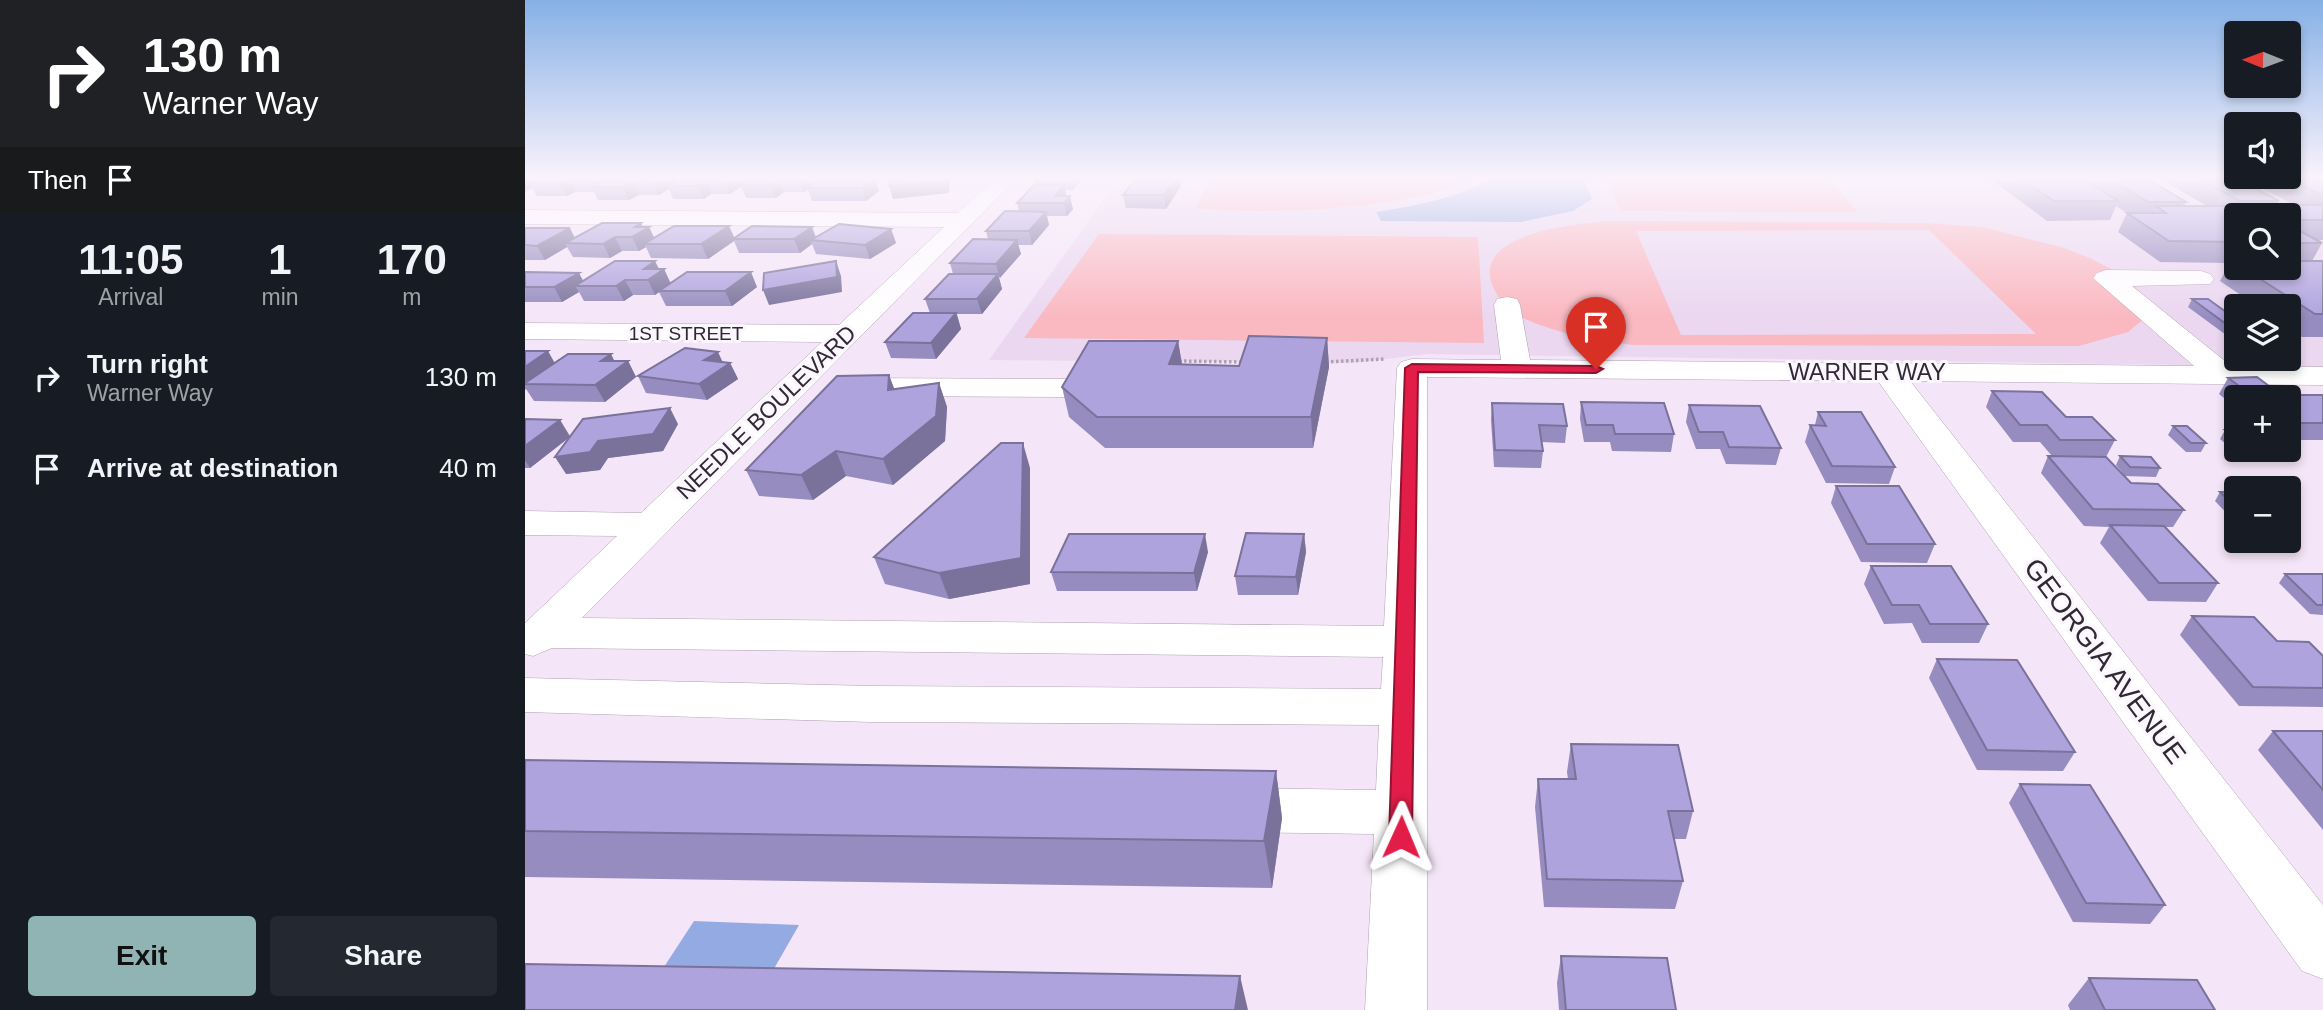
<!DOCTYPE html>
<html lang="en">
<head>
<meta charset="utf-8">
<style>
  :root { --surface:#171b24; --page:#242831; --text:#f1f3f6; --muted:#9ea1a6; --accent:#90b4b4 }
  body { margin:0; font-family:Arial,sans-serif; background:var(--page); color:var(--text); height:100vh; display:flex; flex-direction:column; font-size:26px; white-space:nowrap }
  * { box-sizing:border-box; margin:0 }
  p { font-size:23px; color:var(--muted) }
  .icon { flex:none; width:38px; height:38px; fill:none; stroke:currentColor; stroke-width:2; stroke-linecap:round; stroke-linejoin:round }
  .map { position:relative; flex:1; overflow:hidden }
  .details { display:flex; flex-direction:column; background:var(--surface); width:525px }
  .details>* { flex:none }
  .banner { background:#202124; color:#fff; overflow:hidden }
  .needle { width:46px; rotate:271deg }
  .fabs { position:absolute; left:1699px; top:21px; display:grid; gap:14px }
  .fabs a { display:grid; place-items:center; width:77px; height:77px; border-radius:7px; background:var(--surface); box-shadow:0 4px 10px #0003; font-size:35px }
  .pin { position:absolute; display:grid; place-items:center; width:60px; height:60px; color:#fff; margin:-72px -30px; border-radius:50% 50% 50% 0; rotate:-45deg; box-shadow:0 0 7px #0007 }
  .pin .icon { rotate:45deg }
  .me { position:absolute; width:77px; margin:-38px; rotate:1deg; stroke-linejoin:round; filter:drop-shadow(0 0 5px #0008) }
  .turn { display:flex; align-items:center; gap:24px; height:147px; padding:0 28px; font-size:32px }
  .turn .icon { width:91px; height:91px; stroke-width:2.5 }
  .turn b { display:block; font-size:49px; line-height:60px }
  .then { display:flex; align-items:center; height:66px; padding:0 28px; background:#0003; gap:14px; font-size:26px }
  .eta { display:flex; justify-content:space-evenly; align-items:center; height:119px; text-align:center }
  .eta b { font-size:42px; font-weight:800; line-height:49px }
  .primary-button { display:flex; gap:14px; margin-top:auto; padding:14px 28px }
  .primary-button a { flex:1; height:80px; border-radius:7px; background:var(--accent); color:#111; font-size:28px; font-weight:800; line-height:80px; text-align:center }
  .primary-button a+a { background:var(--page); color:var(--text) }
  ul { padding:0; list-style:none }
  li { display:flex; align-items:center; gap:21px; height:91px; padding:0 28px }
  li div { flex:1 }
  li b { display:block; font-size:26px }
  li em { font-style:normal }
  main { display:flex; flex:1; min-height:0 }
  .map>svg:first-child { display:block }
</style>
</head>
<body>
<main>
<section class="details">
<div class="banner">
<div class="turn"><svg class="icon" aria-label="right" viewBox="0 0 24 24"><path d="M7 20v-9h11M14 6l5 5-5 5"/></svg><div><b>130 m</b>Warner Way</div></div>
<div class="then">Then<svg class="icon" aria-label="arrive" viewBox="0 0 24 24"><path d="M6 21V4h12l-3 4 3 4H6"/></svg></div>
</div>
<div class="eta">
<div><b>11:05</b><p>Arrival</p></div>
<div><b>1</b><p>min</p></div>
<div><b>170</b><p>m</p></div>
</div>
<ul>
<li><svg class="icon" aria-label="right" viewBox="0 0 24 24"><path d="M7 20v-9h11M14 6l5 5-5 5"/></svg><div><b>Turn right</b><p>Warner Way</p></div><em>130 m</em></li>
<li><svg class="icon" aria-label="arrive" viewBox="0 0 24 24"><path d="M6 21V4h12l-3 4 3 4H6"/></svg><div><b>Arrive at destination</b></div><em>40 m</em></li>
</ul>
<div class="primary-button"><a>Exit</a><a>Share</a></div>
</section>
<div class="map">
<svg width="1798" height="1010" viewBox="0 0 1798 1010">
  <rect width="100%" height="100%" fill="#f5e5f8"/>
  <path fill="#ebd7f0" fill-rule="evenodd" d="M595,177H1798V367L902,354L829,363L464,360ZM1712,215H1764V268H1712ZM1712,306H1764V359H1712Z"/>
  <g fill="#fab8c0" fill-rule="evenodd">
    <path d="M687,177H949C890,210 738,216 670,208Z"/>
    <path d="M1081,177H1301L1333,212L1095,211Z"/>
    <path d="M1082,221L1400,223L1457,227L1536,247L1565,258L1596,274L1620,296L1622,316L1603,332L1554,346L1108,345C1069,339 1030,334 994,316C982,310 971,296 967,284C948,233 1051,224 1082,221ZM1404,230L1511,334L1156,335L1111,231Z"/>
    <path d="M574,234L953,237L959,343L499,338Z"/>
  </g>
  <g fill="#94aae2">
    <path d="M972,177H1057L1067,199L1048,211L996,222L856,221L851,212C893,206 934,197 972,177Z"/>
    <path d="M169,921L274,925L246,974L137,970Z"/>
  </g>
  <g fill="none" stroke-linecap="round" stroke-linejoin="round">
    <defs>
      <g id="minor">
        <path d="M471,177H493L57,618L859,626L872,368L876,362L887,359L976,360L969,305L972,299L982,297L992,299L995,305L1005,360L1669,366L1568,278L1572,273L1581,270L1676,271L1685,274L1689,279L1685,284L1607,286L1706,366L1798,367V385L1385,381L1798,905V979L1777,971L1353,381L902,377V1010H840L849,834L708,832L690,825L682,810L690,795L708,788L851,790L854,725L347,722L0,712V678L347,686L856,689L858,657L27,648L8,656L0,654V623L92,536L0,535V511L116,513L297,342L0,339V323L314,325L419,227L0,224V210L433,213Z"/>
        <path d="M320,378L540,379L551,381L556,388L551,395L540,397L320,396L309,394L305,387L309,380Z"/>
      </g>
    </defs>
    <use href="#minor" stroke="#afa0b2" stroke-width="1"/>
    <g stroke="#ada1af" stroke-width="3.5" stroke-dasharray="2.5 2.5" stroke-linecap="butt">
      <path d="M654,361L719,362"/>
      <path d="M801,362L859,359"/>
    </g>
    <use href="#minor" fill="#fff" fill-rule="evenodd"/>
  </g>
  <g fill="#968cbf" fill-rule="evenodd">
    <path d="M0,177H9L11,180L19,177H84V178L153,180L221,181L228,177H306L307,178H350L354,191L341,201H287L283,190L279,192H259L251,198H221L216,187L205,194H186L179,199H148L144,189L134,195H114L104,200H73L69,192H50L42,196H12L7,188L0,192Z"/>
    <path d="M508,177H557V179L548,190H540L541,196L548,209L542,216H522L524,225L507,245H493L496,254L474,278L477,289L457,314H432L436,329L411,359L366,358L360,342L405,313L400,299L428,274L425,263L463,239L461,231L494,211L492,203L509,185Z"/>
    <path d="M1463,177H1619L1661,202L1659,206H1682L1632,177H1708L1754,201L1752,205H1769L1716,177H1798V240H1790L1797,243L1787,261H1798V337H1777L1764,328V306H1732L1695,281L1705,263L1635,262L1593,232L1602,213L1591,206L1585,220L1522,221ZM1712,215H1764V268H1712Z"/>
    <path d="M656,186L641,209L601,208L598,195Z"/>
    <path d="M117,227L129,238L291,237L366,229L371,243L345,259L291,254L287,244L275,253H214L209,241L183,259L126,258L121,247L114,251H97L85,258L48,257L42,247L20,260H0V228L50,238Z"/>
    <path d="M134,269H139L145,283L232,287L207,306H141L134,292L130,295H108L99,301H59L54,292L37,302H0V272L58,281Z"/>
    <path d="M1667,299L1712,320V343L1663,307Z"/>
    <path d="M802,338L804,367L788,448H580L544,417L537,387L653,341L657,365L714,366Z"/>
    <path d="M0,351L30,363L103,361L111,377L80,402L9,401L1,389L0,390Z"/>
    <path d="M198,362L205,363L213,379L182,400L121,393L113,376Z"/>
    <path d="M364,375L369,389L414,383L422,407L420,441L368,485L321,476L288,500L234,496L221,470Z"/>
    <path d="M1703,378L1756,395H1798V440H1764V397H1712V419L1701,410L1705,403L1694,394Z"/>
    <path d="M1467,391L1541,417L1590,440L1581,457L1606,483L1659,510L1648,527H1641L1693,583L1681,602L1623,601L1575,543L1584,527L1559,526L1516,473L1523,456H1527L1515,442H1488L1461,407Z"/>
    <path d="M1056,402L1149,434L1146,452L1087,451L1085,442H1059L1055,419Z"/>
    <path d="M967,403L1042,426L1040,443L1016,442L1018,451L1016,468L969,467L966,420Z"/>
    <path d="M1164,405L1256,448L1251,465L1201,464L1195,449H1171L1161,422Z"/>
    <path d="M1293,412L1370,467L1364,484L1301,483L1280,442L1285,425H1290Z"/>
    <path d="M0,419L35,420L45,436L153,424L138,451L83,458L75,470L41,474L44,437L5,468H0Z"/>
    <path d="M1648,426L1681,443L1676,452H1661L1643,435Z"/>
    <path d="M1700,430H1712V450H1726L1724,452L1709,451L1695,439Z"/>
    <path d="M1595,456L1635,468L1631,477L1600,476L1591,465Z"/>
    <path d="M505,468V584L424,599L360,584L349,557Z"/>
    <path d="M1311,486L1410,544L1402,563L1336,562L1306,503Z"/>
    <path d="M1695,492H1712V521H1709L1690,501Z"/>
    <path d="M779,534L781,552L773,595H713L710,576Z"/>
    <path d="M683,552L672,591H532L526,572Z"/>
    <path d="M1346,566L1463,624L1454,643H1397L1387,623L1359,624L1339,584Z"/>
    <path d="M1760,574H1798V615L1785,614L1754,583Z"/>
    <path d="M1667,616L1752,641L1798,688V707L1714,706L1655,635Z"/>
    <path d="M1412,659L1550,752L1538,771L1452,770L1404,678Z"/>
    <path d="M1748,731H1798V830L1733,750Z"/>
    <path d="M1046,744L1168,811L1161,839H1149L1158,881L1150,909L1019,907L1010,807L1013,779H1043L1042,772Z"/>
    <path d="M0,760L751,771L757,818L747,888L0,877Z"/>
    <path d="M1495,784L1640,905L1625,924L1548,922L1484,803Z"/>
    <path d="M1036,956L1151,1010H1034L1032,983Z"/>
    <path d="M1564,978L1690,1010H1545L1543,1005Z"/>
  </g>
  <g fill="#7a729b">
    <path d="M0,177H9L13,184L5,183L7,188L0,192Z"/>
    <path d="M68,177H84L87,183L66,187L69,192L63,180Z"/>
    <path d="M138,177H151L154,184L143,186L144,189L134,195L128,182Z"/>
    <path d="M208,177H220L223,183L215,185L216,187L205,194L199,182Z"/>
    <path d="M279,177H281L285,188H282L283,190L279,192L274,180Z"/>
    <path d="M292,177H306L307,180L296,188Z"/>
    <path d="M421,177H424L425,182L424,193L368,199L364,186Z"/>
    <path d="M546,177H557V179L548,190L545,178Z"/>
    <path d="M652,177H655L656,186L641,209L639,195Z"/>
    <path d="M350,178L354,191L341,201L337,188Z"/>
    <path d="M43,179L50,192L42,196L35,184Z"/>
    <path d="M254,180L259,192L251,198L246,185Z"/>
    <path d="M181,181L186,194L179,199L173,186Z"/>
    <path d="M108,182L114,195L104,200L98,187Z"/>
    <path d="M539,185L542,198L530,196Z"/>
    <path d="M545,196L548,209L542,216L539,203Z"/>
    <path d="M521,212L524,225L507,245L504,231Z"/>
    <path d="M116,223L119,230L124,227L131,241L119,244L121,247L114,251L107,237L110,227Z"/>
    <path d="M204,226L210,239H208L209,241L183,259L176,244Z"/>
    <path d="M287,227L292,240H286L287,244L275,253L269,239Z"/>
    <path d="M45,228L52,242L40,243L42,247L20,260L12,246Z"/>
    <path d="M366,229L371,243L345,259L340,245Z"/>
    <path d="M90,237L97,251L85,258L78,244Z"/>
    <path d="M492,240L496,254L475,278L471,264Z"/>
    <path d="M130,261L135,271L139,269L146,284L130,295L123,280L119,269Z"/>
    <path d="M311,261L316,276L317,292L244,305L238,290Z"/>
    <path d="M226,272L232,287L207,306L200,291Z"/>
    <path d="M54,273L61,286H50L54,292L37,302L29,287Z"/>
    <path d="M473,274L477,289L457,314L452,299Z"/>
    <path d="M100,280L108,295L99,301L91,286Z"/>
    <path d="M431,313L436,329L411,359L406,343Z"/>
    <path d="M802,338L804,367L788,448L786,417Z"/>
    <path d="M653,341L658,370L644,364Z"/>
    <path d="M23,351L32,367L0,384V367Z"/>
    <path d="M193,352L200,367L205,363L213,379L182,400L174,384L179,360Z"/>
    <path d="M86,354L93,368L103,361L111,377L80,402L70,385L76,361Z"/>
    <path d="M364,375L373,399L363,390Z"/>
    <path d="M414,383L422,407L420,441L368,485L358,459Z"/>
    <path d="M145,408L153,424L138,451L83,458L75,470L41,474L30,457L73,441Z"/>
    <path d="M35,420L45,437L5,468L0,460V446Z"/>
    <path d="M498,443L505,468V584L424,599L414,573Z"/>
    <path d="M311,451L321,476L288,500L276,475Z"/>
    <path d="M680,534L683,552L672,591L669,573Z"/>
    <path d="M779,534L781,552L773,595L771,577Z"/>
    <path d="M751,771L757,818L747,888L739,841Z"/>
    <path d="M715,976L723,1010H710Z"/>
  </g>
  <g fill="#afa3de" stroke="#7a729b" stroke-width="2">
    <path d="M19,177H68L63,180L43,179L35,184L5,183Z"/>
    <path d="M87,177H138L128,182H108L98,187H66Z"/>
    <path d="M159,177H208L199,182L181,181L173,186H143Z"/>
    <path d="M228,177H279L274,180H254L246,185H215Z"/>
    <path d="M366,177H421V180L364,186Z"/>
    <path d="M508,177H546L545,178H507Z"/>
    <path d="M612,177H652L639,195H598Z"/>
    <path d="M1494,177H1555L1593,201H1529Z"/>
    <path d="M1583,177H1619L1661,202H1623Z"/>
    <path d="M1672,177H1708L1754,201H1715Z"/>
    <path d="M1760,177H1798V196Z"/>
    <path d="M297,178H350L337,188H282Z"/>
    <path d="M509,185H539L530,196H545L539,203H492Z"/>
    <path d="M1740,205H1798V220H1767L1764,218V215H1759Z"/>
    <path d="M1631,206H1728L1746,215H1712V242L1644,241L1602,213H1641Z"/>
    <path d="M480,211L521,212L504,231H461Z"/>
    <path d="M77,223H116L110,227H124L107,237H90L78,244L40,243Z"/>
    <path d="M314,224L366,229L340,245L286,240Z"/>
    <path d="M1764,225L1797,243H1764Z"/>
    <path d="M149,226H204L176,244H119Z"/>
    <path d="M227,226L287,227L269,239H208Z"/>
    <path d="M0,228H45L12,246L0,245Z"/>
    <path d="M448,239L492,240L471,264L425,263Z"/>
    <path d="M90,261H130L119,269H139L123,280H100L91,286H50Z"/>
    <path d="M311,261L312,277L238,290L239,273Z"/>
    <path d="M1764,261H1798V314H1790L1718,268H1764Z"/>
    <path d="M0,272L54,273L29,287H0Z"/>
    <path d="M162,272H226L200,291H134Z"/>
    <path d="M424,274H473L452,299H400Z"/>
    <path d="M1667,299H1683L1712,320V332Z"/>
    <path d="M388,313H431L406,343L360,342Z"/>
    <path d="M724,336L802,338L786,417H572L537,387L564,341H653L644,364L714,366Z"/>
    <path d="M160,348L193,352L179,360L205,363L174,384L113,376Z"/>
    <path d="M0,351H23L0,367Z"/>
    <path d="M43,354H86L76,361H103L70,385L0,384V383Z"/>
    <path d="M364,375L363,390L414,383L411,416L358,459L311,451L276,475L221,470L312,376Z"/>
    <path d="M1732,377L1756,395H1798V423H1764V397H1715L1710,393H1724L1703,378Z"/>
    <path d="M1467,391L1517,392L1541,417H1567L1590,440H1535L1522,425H1495Z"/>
    <path d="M1056,402L1139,403L1149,434H1090L1088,425H1061Z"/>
    <path d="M967,403L1038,404L1042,426L1014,425L1018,451L970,450Z"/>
    <path d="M1164,405L1235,406L1256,448L1204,447L1198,432H1174Z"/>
    <path d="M145,408L128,434L73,441L65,452L30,457L58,419Z"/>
    <path d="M1293,412H1336L1370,467L1307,466L1285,425L1301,426Z"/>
    <path d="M0,419L35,420L0,446Z"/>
    <path d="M1648,426H1662L1681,443H1666Z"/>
    <path d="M1700,430H1712V440Z"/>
    <path d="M476,443H498L496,558L414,573L349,557Z"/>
    <path d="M1523,456L1581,457L1606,483L1633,484L1659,510L1568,509Z"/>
    <path d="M1595,456L1626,457L1635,468L1605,467Z"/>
    <path d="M1311,486H1374L1410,544H1342Z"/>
    <path d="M1695,492H1712V508Z"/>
    <path d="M1585,525L1639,526L1693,583H1634Z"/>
    <path d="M721,533L779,534L771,577L710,576Z"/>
    <path d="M544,534H680L669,573L526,572Z"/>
    <path d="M1346,566H1426L1463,624H1405L1394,605H1367Z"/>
    <path d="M1760,574H1798V605H1792Z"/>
    <path d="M1667,616L1729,617L1752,641L1784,642L1798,656V688L1728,687Z"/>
    <path d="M1412,659L1492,660L1550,752L1462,750Z"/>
    <path d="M1748,731H1798V790Z"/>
    <path d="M1046,744L1153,745L1168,811H1143L1158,881L1022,879L1013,779H1051Z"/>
    <path d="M0,760L751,771L739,841L0,831Z"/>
    <path d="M1495,784L1565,785L1640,905L1561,903Z"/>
    <path d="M1036,956L1142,958L1151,1010H1041Z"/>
    <path d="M0,964L715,976L710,1010H0Z"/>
    <path d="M1564,978L1672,980L1690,1010H1580Z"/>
  </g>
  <linearGradient id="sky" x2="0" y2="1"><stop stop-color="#86b0e6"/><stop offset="0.56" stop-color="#faf3fc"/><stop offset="1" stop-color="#faf3fc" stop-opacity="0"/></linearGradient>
  <rect width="1798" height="318" fill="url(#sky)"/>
  <path fill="#e11d48" stroke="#92132f" stroke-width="2" d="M887,364L1071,366L1078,369L1071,373L893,372L887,837L884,844L876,847L867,844L864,837L880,368Z"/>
  <g text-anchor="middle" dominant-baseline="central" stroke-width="6" stroke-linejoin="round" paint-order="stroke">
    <g font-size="19" fill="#2f2a31" stroke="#fcf6fe">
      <text x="161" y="333">1ST STREET</text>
    </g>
    <g font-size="23" fill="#2f2a31" stroke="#fcf6fe">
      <text x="1342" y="372">WARNER WAY</text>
      <text transform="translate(241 412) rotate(-44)">NEEDLE BOULEVARD</text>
    </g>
    <g font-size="28" fill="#2f2a31" stroke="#fcf6fe">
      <text transform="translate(1580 661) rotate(53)">GEORGIA AVENUE</text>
    </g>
  </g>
</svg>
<div class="fabs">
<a><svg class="needle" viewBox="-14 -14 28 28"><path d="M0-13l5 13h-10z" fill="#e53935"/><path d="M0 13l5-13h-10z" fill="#9ea1a6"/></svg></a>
<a><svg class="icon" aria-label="sound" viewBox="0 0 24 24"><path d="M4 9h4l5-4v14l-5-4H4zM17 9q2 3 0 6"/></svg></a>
<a><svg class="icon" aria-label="search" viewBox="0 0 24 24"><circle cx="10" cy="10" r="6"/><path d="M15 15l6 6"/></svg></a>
<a><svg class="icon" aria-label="layers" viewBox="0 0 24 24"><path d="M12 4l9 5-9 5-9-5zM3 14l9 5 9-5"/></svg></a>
<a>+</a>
<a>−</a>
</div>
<div class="pin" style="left:1071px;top:369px;background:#d93025"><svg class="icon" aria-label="arrive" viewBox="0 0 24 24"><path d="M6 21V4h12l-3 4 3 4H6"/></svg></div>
<svg class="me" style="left:876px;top:837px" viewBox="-20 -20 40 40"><path d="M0-17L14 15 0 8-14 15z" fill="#e11d48" stroke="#fff" stroke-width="4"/></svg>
</div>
</main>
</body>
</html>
